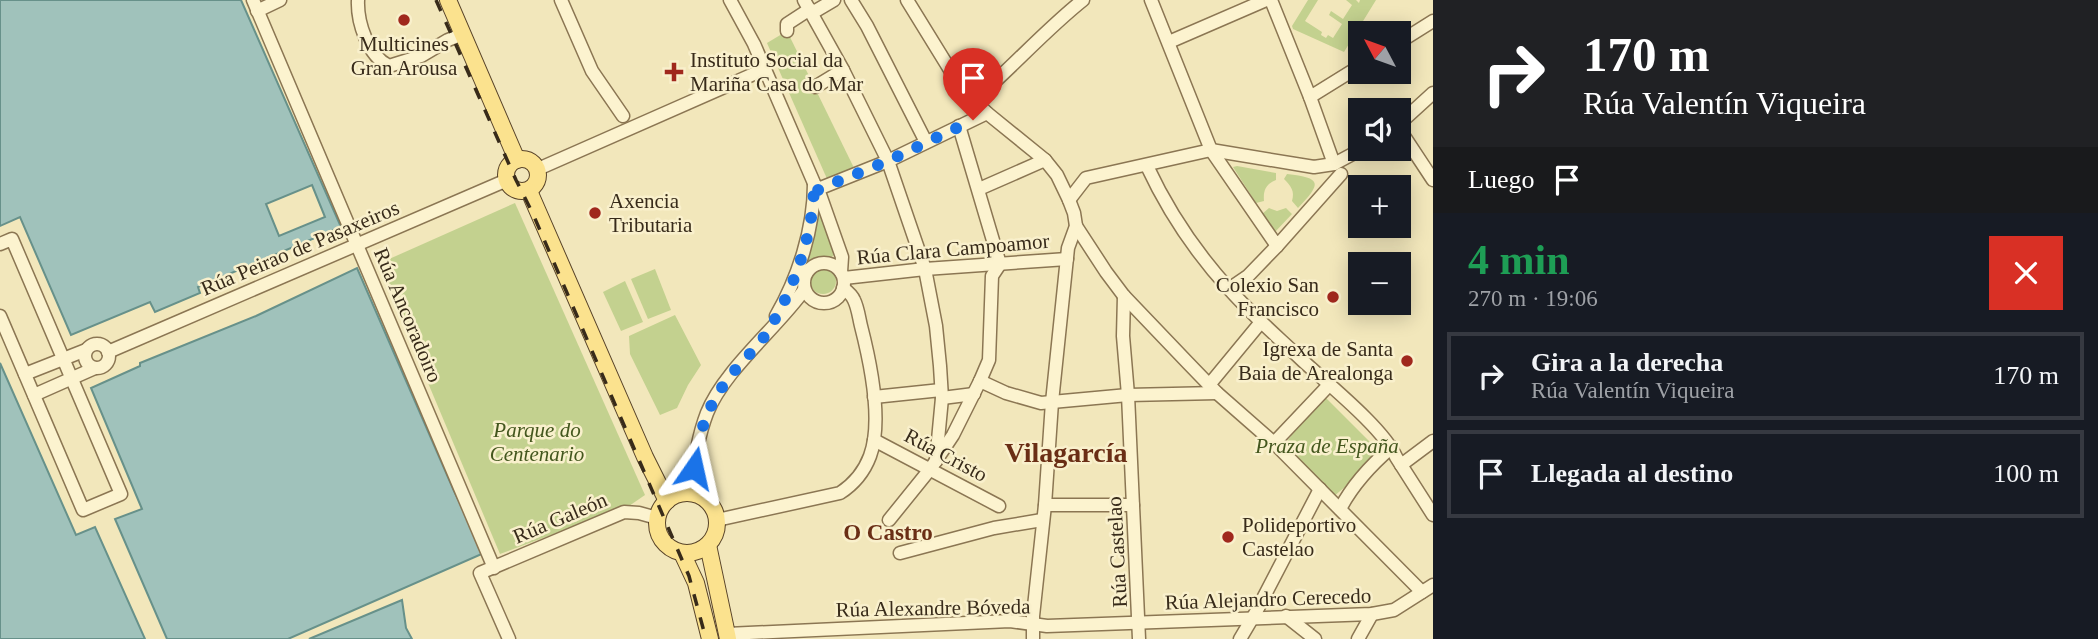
<!DOCTYPE html>
<html lang="es">
<head>
<meta charset="utf-8">
<style>
  :root { --surface:#171b24; --page:#20242c; --text:#f1f3f6; --muted:#9ea1a6; --line:#363941 }
  body { margin:0; font-family:"Times New Roman",serif; background:var(--page); color:var(--text); height:100vh; display:flex; flex-direction:column; font-size:26px; white-space:nowrap }
  * { box-sizing:border-box; margin:0 }
  p { font-size:23px; color:var(--muted) }
  .icon { flex:none; width:38px; height:38px; fill:none; stroke:currentColor; stroke-width:2; stroke-linecap:round; stroke-linejoin:round }
  .map { position:relative; flex:1; overflow:hidden }
  .drawer { display:flex; flex-direction:column; background:var(--surface); width:665px }
  .drawer>* { flex:none }
  .top-card { background:#202124; color:#fff; overflow:hidden }
  .needle { width:46px; rotate:311deg }
  .buttons { position:absolute; left:1348px; top:21px; display:grid; gap:14px }
  .buttons a { display:grid; place-items:center; width:63px; height:63px; border-radius:0px; background:var(--surface); box-shadow:0 4px 18px #0003; font-size:35px }
  .pin { position:absolute; display:grid; place-items:center; width:60px; height:60px; color:#fff; margin:-72px -30px; border-radius:50% 50% 50% 0; rotate:-45deg; box-shadow:0 0 7px #0007 }
  .pin .icon { rotate:45deg }
  .me { position:absolute; width:77px; margin:-38px; rotate:11deg; stroke-linejoin:round; filter:drop-shadow(0 0 5px #0008) }
  .turn { display:flex; align-items:center; gap:24px; height:147px; padding:0 35px; font-size:32px }
  .turn .icon { width:91px; height:91px; stroke-width:2.5 }
  .turn b { display:block; font-size:49px; line-height:60px }
  .then { display:flex; align-items:center; height:66px; padding:0 35px; background:#0003; gap:14px; font-size:26px }
  .round { display:grid; place-items:center; flex:none; width:74px; height:74px; border-radius:0px; background:var(--page) }
  .headline { display:flex; align-items:center; justify-content:space-between; height:119px; padding:0 35px }
  h1 { font-size:42px; font-weight:700; line-height:52px; color:#1e9e55 }
  ul { padding:0; list-style:none }
  li { display:flex; align-items:center; gap:21px; height:88px; margin:0 14px 10px; padding:0 21px; border:4px solid var(--line); border-radius:0px }
  li div { flex:1 }
  li b { display:block; font-size:26px }
  li em { font-style:normal }
  main { display:flex; flex:1; min-height:0 }
  .map>svg:first-child { display:block }
</style>
</head>
<body>
<main>
<div class="map">
<svg width="1433" height="639" viewBox="0 0 1433 639">
  <rect width="100%" height="100%" fill="#f2e7bb"/>
  <g fill="#c3d18f">
    <path d="M1308,0H1318L1305,21L1322,32L1321,35L1326,38L1328,35L1333,38L1342,24L1329,15L1331,11L1343,19L1352,5L1346,0H1356L1359,3L1360,0H1376L1344,52L1293,29L1292,26Z"/>
    <path d="M787,31L855,170L828,181L767,43Z"/>
    <path d="M1237,166L1276,173V180C1266,184 1263,190 1264,201L1256,203L1233,167Z"/>
    <path d="M1287,174C1322,178 1322,183 1298,208L1292,201C1295,191 1291,186 1284,179Z"/>
    <path d="M515,203L645,495L629,506L500,554L378,264Z"/>
    <path d="M1269,208L1277,211L1286,208L1292,214L1275,232L1262,214Z"/>
    <path d="M820,212L835,253L832,257L813,258L809,261L807,258Z"/>
    <circle cx="823" cy="281" r="13"/>
    <path d="M655,269L671,310L648,319L631,279Z"/>
    <path d="M625,281L643,322L621,331L603,292Z"/>
    <path d="M675,315L701,365L688,385L677,408L660,415L630,354L629,336Z"/>
    <path d="M1321,393L1383,455L1333,497L1281,450Z"/>
  </g>
  <g fill="#a0c2bb" stroke="#67918a" stroke-width="2" fill-rule="evenodd">
    <path d="M0,0H241L341,227L198,287L200,293L155,312L150,302L71,335L20,217L0,226ZM312,185L325,217L279,236L266,204Z"/>
    <path d="M357,268L454,491L484,553L288,639H167L115,519L142,509L91,388L140,366V363L256,316Z"/>
    <path d="M0,363L76,535L95,527L145,639H0Z"/>
    <path d="M402,600L406,628L412,639H309Z"/>
  </g>
  <g fill="none" stroke-linecap="round" stroke-linejoin="round">
    <defs>
      <g id="minor">
        <path d="M253,0L494,568"/>
        <path d="M358,0C357,22 368,56 389,66L421,56L448,40L463,34"/>
        <path d="M561,0L592,71L623,116"/>
        <path d="M730,0L754,44L814,183L818,189L842,257L841,272"/>
        <path d="M804,0L843,70L888,161L925,269L936,326L940,366L942,398L936,461"/>
        <path d="M851,0L867,26L926,142"/>
        <path d="M907,0L960,86L987,113L1045,160L1057,175L1069,200L1074,213L1076,226L1068,248L1052,402L1045,505L1033,616V639"/>
        <path d="M1151,0L1211,150L1277,246L1341,174"/>
        <path d="M1271,0L1310,97L1334,164"/>
        <path d="M257,11L280,0"/>
        <path d="M812,13L834,0"/>
        <path d="M787,31V24L810,9"/>
        <path d="M1169,42L1266,0"/>
        <path d="M1398,43L1433,21"/>
        <path d="M815,87L843,70"/>
        <path d="M1310,97L1360,66"/>
        <path d="M973,101C1011,69 1044,31 1083,0"/>
        <path d="M1398,125L1433,93"/>
        <path d="M1398,127L1433,180"/>
        <path d="M1147,166C1168,211 1197,254 1230,290C1253,316 1279,338 1303,361C1328,384 1384,429 1396,457L1433,515"/>
        <path d="M538,169L765,69"/>
        <path d="M818,189L888,161L987,113"/>
        <path d="M979,189L1045,160"/>
        <path d="M1069,200L1086,178L1211,150L1314,167L1334,164L1362,149"/>
        <path d="M1076,226L1106,272L1124,296L1188,363L1217,393L1274,443L1422,592"/>
        <path d="M0,244L12,239L121,494L83,510L0,316"/>
        <circle cx="824" cy="283" r="20"/>
        <path d="M844,278L925,269L1067,259"/>
        <path d="M1229,289L1248,276L1277,246"/>
        <path d="M1124,296L1123,336L1128,395L1139,639"/>
        <path d="M776,316C798,278 814,229 814,184"/>
        <circle cx="97" cy="356" r="12"/>
        <path d="M108,352L507,180"/>
        <path d="M25,374L86,350"/>
        <path d="M980,381L1006,393L1041,403L1128,395L1217,393"/>
        <path d="M1209,385L1261,322"/>
        <path d="M34,395L95,368"/>
        <path d="M874,397L941,390"/>
        <path d="M942,398L974,394"/>
        <path d="M874,440L999,506"/>
        <path d="M1274,443L1329,385"/>
        <path d="M1401,465L1433,441"/>
        <path d="M690,493C694,466 697,439 707,413C724,370 777,328 804,290"/>
        <path d="M1045,505H1133"/>
        <path d="M1340,509C1352,486 1372,464 1392,447"/>
        <path d="M717,520L840,493C854,484 864,472 870,456C883,421 870,361 861,326C859,318 858,308 854,300C852,295 847,291 843,288"/>
        <path d="M889,520L931,468L953,435L980,381L989,360L992,276L1000,264L959,126"/>
        <path d="M900,553L994,528L1042,520"/>
        <path d="M1286,616L1315,639"/>
        <path d="M727,634L1010,621L1047,626L1372,614L1394,610L1433,585"/>
        <path d="M509,639L480,573L624,512L639,513L657,518"/>
        <path d="M1240,639L1256,612L1320,489"/>
        <path d="M1358,639L1372,614"/>
      </g>
      <g id="major">
        <path d="M448,0L517,160"/>
        <circle cx="522" cy="175" r="16"/>
        <path d="M529,191L645,457L667,501"/>
        <circle cx="687" cy="523" r="30"/>
        <path d="M708,545L728,639"/>
        <path d="M682,553L696,583L710,639"/>
      </g>
    </defs>
    <use href="#minor" stroke="#8b7653" stroke-width="15"/>
    <use href="#major" stroke="#584329" stroke-width="18"/>
    <use href="#minor" stroke="#fcf3cf" stroke-width="12"/>
    <use href="#major" stroke="#fbe28e" stroke-width="16"/>
    <path stroke="#382b1a" stroke-width="3.5" stroke-dasharray="12 12" stroke-linecap="butt" d="M436,0L516,180L533,214L689,576L706,639"/>
  </g>
  <g fill="none" stroke-linecap="round" stroke-linejoin="round">
    <path stroke="#1a73e8" stroke-width="12" stroke-dasharray="0 21.6" d="M694,468C699,431 708,404 731,375C742,361 756,349 766,334C793,292 814,234 814,183L818,190L824,187L888,161L973,120"/>
  </g>
  <g fill="#a0281d" stroke="#f9f0cc" stroke-width="2.5">
    <circle cx="404" cy="20" r="7"/>
    <path d="M670.5 61.5h7v7h7v7h-7v7h-7v-7h-7v-7h7z"/>
    <circle cx="595" cy="213" r="7"/>
    <circle cx="1333" cy="297" r="7"/>
    <circle cx="1407" cy="361" r="7"/>
    <circle cx="1228" cy="537" r="7"/>
  </g>
  <g text-anchor="middle" dominant-baseline="central" stroke-width="5" stroke-linejoin="round" paint-order="stroke">
    <g font-size="21" fill="#382b1a" stroke="#f9f0cc" text-anchor="start">
      <text x="404" y="44" text-anchor="middle">Multicines<tspan x="404" dy="24">Gran Arousa</tspan></text>
      <text x="690" y="60">Instituto Social da<tspan x="690" dy="24">Mariña Casa do Mar</tspan></text>
      <text x="609" y="201">Axencia<tspan x="609" dy="24">Tributaria</tspan></text>
      <text x="1319" y="285" text-anchor="end">Colexio San<tspan x="1319" dy="24">Francisco</tspan></text>
      <text x="1393" y="349" text-anchor="end">Igrexa de Santa<tspan x="1393" dy="24">Baia de Arealonga</tspan></text>
      <text x="1242" y="525">Polideportivo<tspan x="1242" dy="24">Castelao</tspan></text>
    </g>
    <g font-size="21" fill="#382b1a" stroke="#f9f0cc">
      <text transform="translate(300 248) rotate(-23)">Rúa Peirao de Pasaxeiros</text>
      <text transform="translate(953 249) rotate(-5)">Rúa Clara Campoamor</text>
      <text transform="translate(408 315) rotate(67)">Rúa Ancoradoiro</text>
      <text transform="translate(946 455) rotate(28)">Rúa Cristo</text>
      <text transform="translate(560 518) rotate(-23)">Rúa Galeón</text>
      <text transform="translate(1117 552) rotate(-93)">Rúa Castelao</text>
      <text transform="translate(1268 599) rotate(-2)">Rúa Alejandro Cerecedo</text>
      <text transform="translate(933 608) rotate(-1)">Rúa Alexandre Bóveda</text>
    </g>
    <g font-size="21" font-style="italic" fill="#44571e" stroke="#f9f0cc">
      <text x="537" y="430">Parque do<tspan x="537" dy="24">Centenario</tspan></text>
      <text x="1327" y="446">Praza de España</text>
    </g>
    <g font-size="23" font-weight="bold" fill="#6a2e15" stroke="#f9f0cc">
      <text x="888" y="532">O Castro</text>
    </g>
    <g font-size="28" font-weight="bold" fill="#6a2e15" stroke="#f9f0cc">
      <text x="1066" y="452">Vilagarcía</text>
    </g>
  </g>
</svg>
<div class="buttons">
<a><svg class="needle" viewBox="-14 -14 28 28"><path d="M0-13l5 13h-10z" fill="#e53935"/><path d="M0 13l5-13h-10z" fill="#9ea1a6"/></svg></a>
<a><svg class="icon" aria-label="sound" viewBox="0 0 24 24"><path d="M4 9h4l5-4v14l-5-4H4zM17 9q2 3 0 6"/></svg></a>
<a>+</a>
<a>−</a>
</div>
<div class="pin" style="left:973px;top:120px;background:#d93025"><svg class="icon" aria-label="arrive" viewBox="0 0 24 24"><path d="M6 21V4h12l-3 4 3 4H6"/></svg></div>
<svg class="me" style="left:694px;top:468px" viewBox="-20 -20 40 40"><path d="M0-17L14 15 0 8-14 15z" fill="#1a73e8" stroke="#fff" stroke-width="4"/></svg>
</div>
<section class="drawer">
<div class="top-card">
<div class="turn"><svg class="icon" aria-label="right" viewBox="0 0 24 24"><path d="M7 20v-9h11M14 6l5 5-5 5"/></svg><div><b>170 m</b>Rúa Valentín Viqueira</div></div>
<div class="then">Luego<svg class="icon" aria-label="arrive" viewBox="0 0 24 24"><path d="M6 21V4h12l-3 4 3 4H6"/></svg></div>
</div>
<div class="headline"><div><h1>4 min</h1><p>270 m · 19:06</p></div><a class="round" style="background:#d93025;color:#fff"><svg class="icon" aria-label="close" viewBox="0 0 24 24"><path d="M6 6l12 12M18 6L6 18"/></svg></a></div>
<ul>
<li><svg class="icon" aria-label="right" viewBox="0 0 24 24"><path d="M7 20v-9h11M14 6l5 5-5 5"/></svg><div><b>Gira a la derecha</b><p>Rúa Valentín Viqueira</p></div><em>170 m</em></li>
<li><svg class="icon" aria-label="arrive" viewBox="0 0 24 24"><path d="M6 21V4h12l-3 4 3 4H6"/></svg><div><b>Llegada al destino</b></div><em>100 m</em></li>
</ul>
</section>
</main>
</body>
</html>
